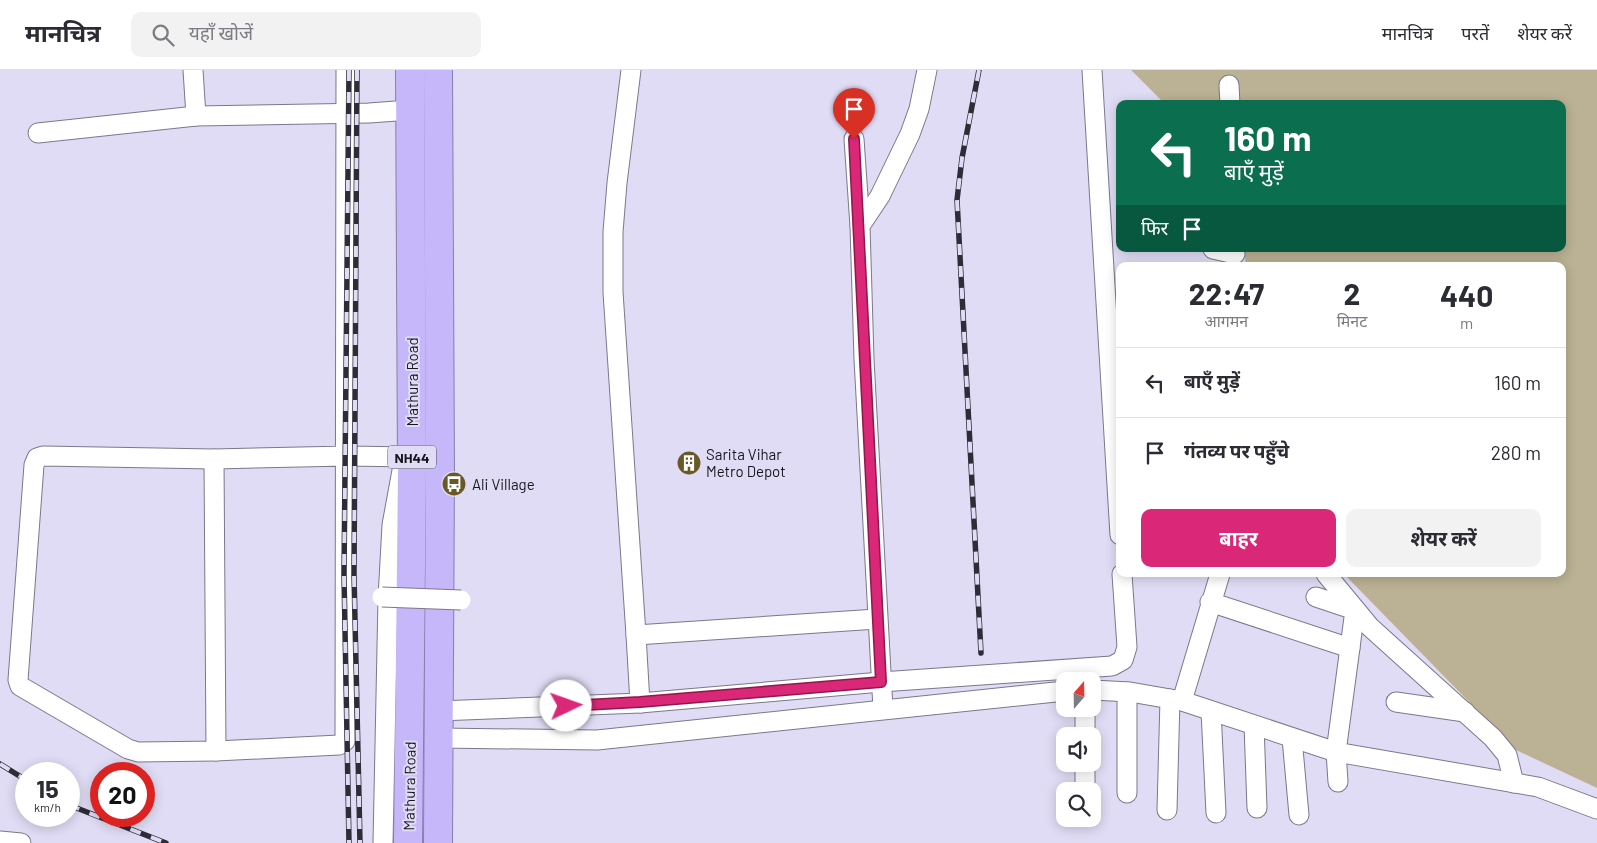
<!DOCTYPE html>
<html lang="hi">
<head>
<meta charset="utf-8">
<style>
  :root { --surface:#fff; --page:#f2f2f3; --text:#2b2b33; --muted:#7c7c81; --line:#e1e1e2; --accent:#db2777 }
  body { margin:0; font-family:Barlow,"Noto Sans Devanagari",sans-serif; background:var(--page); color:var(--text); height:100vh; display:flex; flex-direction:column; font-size:19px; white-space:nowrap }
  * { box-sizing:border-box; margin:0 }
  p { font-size:16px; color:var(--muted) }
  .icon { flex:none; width:28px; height:28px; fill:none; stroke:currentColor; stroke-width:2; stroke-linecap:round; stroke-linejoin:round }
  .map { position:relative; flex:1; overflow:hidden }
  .details { position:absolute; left:1116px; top:192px; width:450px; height:315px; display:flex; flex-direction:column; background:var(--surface); border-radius:10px; box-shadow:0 2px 12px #0003 }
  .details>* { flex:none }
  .banner { position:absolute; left:1116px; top:30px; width:450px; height:152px; border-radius:10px; box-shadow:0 2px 12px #0003; background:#0b6e4f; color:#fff; overflow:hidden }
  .needle { width:32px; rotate:20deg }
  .fabs { position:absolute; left:1056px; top:602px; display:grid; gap:10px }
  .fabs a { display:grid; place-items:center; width:45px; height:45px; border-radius:10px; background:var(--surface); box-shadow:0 2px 12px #0003; font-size:25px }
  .speed { position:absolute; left:15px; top:692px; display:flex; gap:10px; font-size:25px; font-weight:700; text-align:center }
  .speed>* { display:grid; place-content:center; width:65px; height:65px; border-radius:50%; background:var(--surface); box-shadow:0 2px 12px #0003; line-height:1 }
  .speed small { font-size:12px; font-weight:400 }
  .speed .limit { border:8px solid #d22; background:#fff; color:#111 }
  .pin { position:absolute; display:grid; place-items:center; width:42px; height:42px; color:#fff; margin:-51px -21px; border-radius:50% 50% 50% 0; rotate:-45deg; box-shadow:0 0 5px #0007 }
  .pin .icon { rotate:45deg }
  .me { position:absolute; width:55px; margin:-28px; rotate:87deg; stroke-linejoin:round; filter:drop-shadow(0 0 4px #0008) }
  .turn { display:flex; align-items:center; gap:18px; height:105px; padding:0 25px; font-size:22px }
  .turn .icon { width:65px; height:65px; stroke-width:2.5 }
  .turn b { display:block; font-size:35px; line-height:42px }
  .then { display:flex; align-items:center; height:48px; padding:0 25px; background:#0003; gap:10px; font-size:19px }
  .eta { display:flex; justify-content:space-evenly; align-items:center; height:85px; text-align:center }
  .eta b { font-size:30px; font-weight:700; line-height:35px }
  .cta { display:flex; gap:10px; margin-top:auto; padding:10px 25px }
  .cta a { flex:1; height:58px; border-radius:10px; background:var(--accent); color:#fff; font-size:20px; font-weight:700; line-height:58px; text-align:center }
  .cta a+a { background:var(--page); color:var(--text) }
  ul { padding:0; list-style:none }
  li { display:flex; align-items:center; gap:15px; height:70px; padding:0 25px; border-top:1px solid var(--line) }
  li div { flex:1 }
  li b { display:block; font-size:19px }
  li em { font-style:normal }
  header { display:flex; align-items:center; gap:30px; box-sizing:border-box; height:70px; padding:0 25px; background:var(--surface); border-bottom:1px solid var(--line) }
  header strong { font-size:24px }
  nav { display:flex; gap:28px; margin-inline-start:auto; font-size:18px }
  .search { width:350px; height:45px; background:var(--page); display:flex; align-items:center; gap:12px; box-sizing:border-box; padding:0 18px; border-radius:10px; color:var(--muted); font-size:19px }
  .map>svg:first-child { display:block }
</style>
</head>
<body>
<header>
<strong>मानचित्र</strong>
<div class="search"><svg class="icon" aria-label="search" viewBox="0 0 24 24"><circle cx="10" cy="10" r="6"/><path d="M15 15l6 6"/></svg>यहाँ खोजें</div>
<nav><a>मानचित्र</a><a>परतें</a><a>शेयर करें</a></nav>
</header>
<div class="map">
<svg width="1597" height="773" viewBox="0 0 1597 773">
  <rect width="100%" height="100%" fill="#e0dcf5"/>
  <path fill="#bbb194" d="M1131,0H1597V718L1516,680L1344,504H1562V196H1246L1244,179H1562V34H1165Z"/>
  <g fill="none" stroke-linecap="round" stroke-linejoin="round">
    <defs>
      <g id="minor">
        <path d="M193,0L196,46L369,43L410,40"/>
        <path d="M346,0L345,671L339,675L216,681L138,682L128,679L20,616L18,610L34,395L37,388L43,386L214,389L347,386L412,387"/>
        <path d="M631,0L617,113L613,162V222L636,565"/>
        <path d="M1092,0L1120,465"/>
        <path d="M1229,15L1230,34"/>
        <path d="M38,63L196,46"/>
        <path d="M854,69L860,156"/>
        <path d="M1213,179L1235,184"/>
        <path d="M214,389L216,681"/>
        <path d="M1326,504L1370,557L1493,668L1507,685L1514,713"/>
        <path d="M1316,527L1355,540L1336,682L1338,712"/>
        <path d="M1210,532L1350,578"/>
        <path d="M1092,620L1130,622L1182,631L1336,682L1538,717L1597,739"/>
        <path d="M1182,631L1220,504"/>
        <path d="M1396,632L1465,642"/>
        <path d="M640,633L636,565L877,549"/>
        <path d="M883,639L864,289L860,156L880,126L910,64L919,39L927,0"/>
        <path d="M438,641L640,633L881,612L1112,596L1123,590L1127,577L1122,504"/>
        <path d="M1211,641L1216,743"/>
        <path d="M1254,655L1257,738"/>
        <path d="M1085,666V639"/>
        <path d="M439,668L597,670L1065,621"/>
        <path d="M1292,668L1299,745"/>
        <path d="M1085,721V694"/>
        <path d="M1127,723V622"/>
        <path d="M1167,740L1170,629"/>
        <path d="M0,771L21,773"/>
        <path d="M383,773L388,528L392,455L403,395"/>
      </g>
      <g id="highway">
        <path d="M408,773L412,401L410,0"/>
        <path d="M438,773L440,401L438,0"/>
      </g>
    </defs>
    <use href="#minor" stroke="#7c778d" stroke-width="21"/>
    <use href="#highway" stroke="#887eac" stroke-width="30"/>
    <use href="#minor" stroke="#fff" stroke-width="19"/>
    <use href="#highway" stroke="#c5b7f9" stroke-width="28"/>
    <defs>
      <g id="rail">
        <path d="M349,0L344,505L349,773"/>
        <path d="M357,0L354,505L360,773"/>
        <path d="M979,0L962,88L957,130L981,583"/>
        <path d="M0,694L26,710"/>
        <path d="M69,735L166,773"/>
      </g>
    </defs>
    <use href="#rail" stroke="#2e2c37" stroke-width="5.5"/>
    <use href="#rail" stroke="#e0dcf5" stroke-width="4" stroke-dasharray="11" stroke-linecap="butt"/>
    <defs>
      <path id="minor-bridge" d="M382,527L461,530"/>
    </defs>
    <use href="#minor-bridge" stroke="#7c778d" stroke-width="21" stroke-linecap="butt"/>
    <use href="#minor-bridge" stroke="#fff" stroke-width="19"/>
  </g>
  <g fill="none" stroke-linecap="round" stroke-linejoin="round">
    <defs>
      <path id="route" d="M566,636L640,632L881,612L854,69"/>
    </defs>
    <use href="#route" stroke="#8e194d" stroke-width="12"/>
    <use href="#route" stroke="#db2777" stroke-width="9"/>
  </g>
  <defs>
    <symbol id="building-disc" viewBox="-11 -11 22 22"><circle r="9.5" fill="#695926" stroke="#e0dcf5"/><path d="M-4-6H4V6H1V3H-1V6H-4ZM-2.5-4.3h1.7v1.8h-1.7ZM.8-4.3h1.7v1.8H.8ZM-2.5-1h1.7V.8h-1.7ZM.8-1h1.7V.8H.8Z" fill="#fff"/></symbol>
    <symbol id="bus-disc" viewBox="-11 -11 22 22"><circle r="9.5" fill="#695926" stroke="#e0dcf5"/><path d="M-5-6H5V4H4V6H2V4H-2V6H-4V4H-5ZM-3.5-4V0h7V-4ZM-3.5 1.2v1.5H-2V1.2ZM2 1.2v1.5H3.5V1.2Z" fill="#fff"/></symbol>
  </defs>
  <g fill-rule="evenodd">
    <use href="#building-disc" x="675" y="379" width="28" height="28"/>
    <use href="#bus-disc" x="440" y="400" width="28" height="28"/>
  </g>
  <g text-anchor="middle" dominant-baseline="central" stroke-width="4" stroke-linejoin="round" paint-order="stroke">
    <rect fill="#e0dcf5" stroke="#53515e" stroke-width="1" x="388" y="375.5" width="48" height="23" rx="4"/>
    <g font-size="14" font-weight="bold" fill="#17151e">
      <text x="412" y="387">NH44</text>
    </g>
    <g font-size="15" fill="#17151e" stroke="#e0dcf5">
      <text transform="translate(412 312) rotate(-90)">Mathura Road</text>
      <text transform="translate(409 716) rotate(-89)">Mathura Road</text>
    </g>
    <g font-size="15" fill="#17151e" stroke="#e0dcf5" text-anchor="start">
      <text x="706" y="384">Sarita Vihar<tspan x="706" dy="17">Metro Depot</tspan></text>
      <text x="472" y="414">Ali Village</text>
    </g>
  </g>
</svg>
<div class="fabs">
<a><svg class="needle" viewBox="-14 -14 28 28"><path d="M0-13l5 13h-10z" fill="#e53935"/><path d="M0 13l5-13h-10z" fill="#7c7c81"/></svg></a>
<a><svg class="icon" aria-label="sound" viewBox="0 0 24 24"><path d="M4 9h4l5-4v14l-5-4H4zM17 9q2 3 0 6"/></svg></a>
<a><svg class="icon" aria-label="search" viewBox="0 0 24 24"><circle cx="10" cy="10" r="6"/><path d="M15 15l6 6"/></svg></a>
</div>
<div class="speed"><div>15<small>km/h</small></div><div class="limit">20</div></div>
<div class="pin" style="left:854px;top:69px;background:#d93025"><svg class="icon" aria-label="arrive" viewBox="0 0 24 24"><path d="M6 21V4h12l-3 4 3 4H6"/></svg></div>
<svg class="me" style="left:566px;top:636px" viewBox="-20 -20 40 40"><circle r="19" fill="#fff"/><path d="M0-13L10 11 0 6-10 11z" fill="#db2777"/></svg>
<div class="banner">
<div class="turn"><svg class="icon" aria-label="left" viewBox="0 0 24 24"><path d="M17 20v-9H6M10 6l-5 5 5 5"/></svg><div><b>160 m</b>बाएँ मुड़ें</div></div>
<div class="then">फिर<svg class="icon" aria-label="arrive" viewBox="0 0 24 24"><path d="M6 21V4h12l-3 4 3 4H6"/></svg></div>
</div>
<section class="details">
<div class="eta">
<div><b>22:47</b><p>आगमन</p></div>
<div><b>2</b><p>मिनट</p></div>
<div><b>440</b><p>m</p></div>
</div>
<ul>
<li><svg class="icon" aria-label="left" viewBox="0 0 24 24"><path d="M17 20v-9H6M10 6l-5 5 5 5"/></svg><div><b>बाएँ मुड़ें</b></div><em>160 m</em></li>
<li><svg class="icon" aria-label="arrive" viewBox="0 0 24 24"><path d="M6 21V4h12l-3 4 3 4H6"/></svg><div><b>गंतव्य पर पहुँचे</b></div><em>280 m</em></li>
</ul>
<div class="cta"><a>बाहर</a><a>शेयर करें</a></div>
</section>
</div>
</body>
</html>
